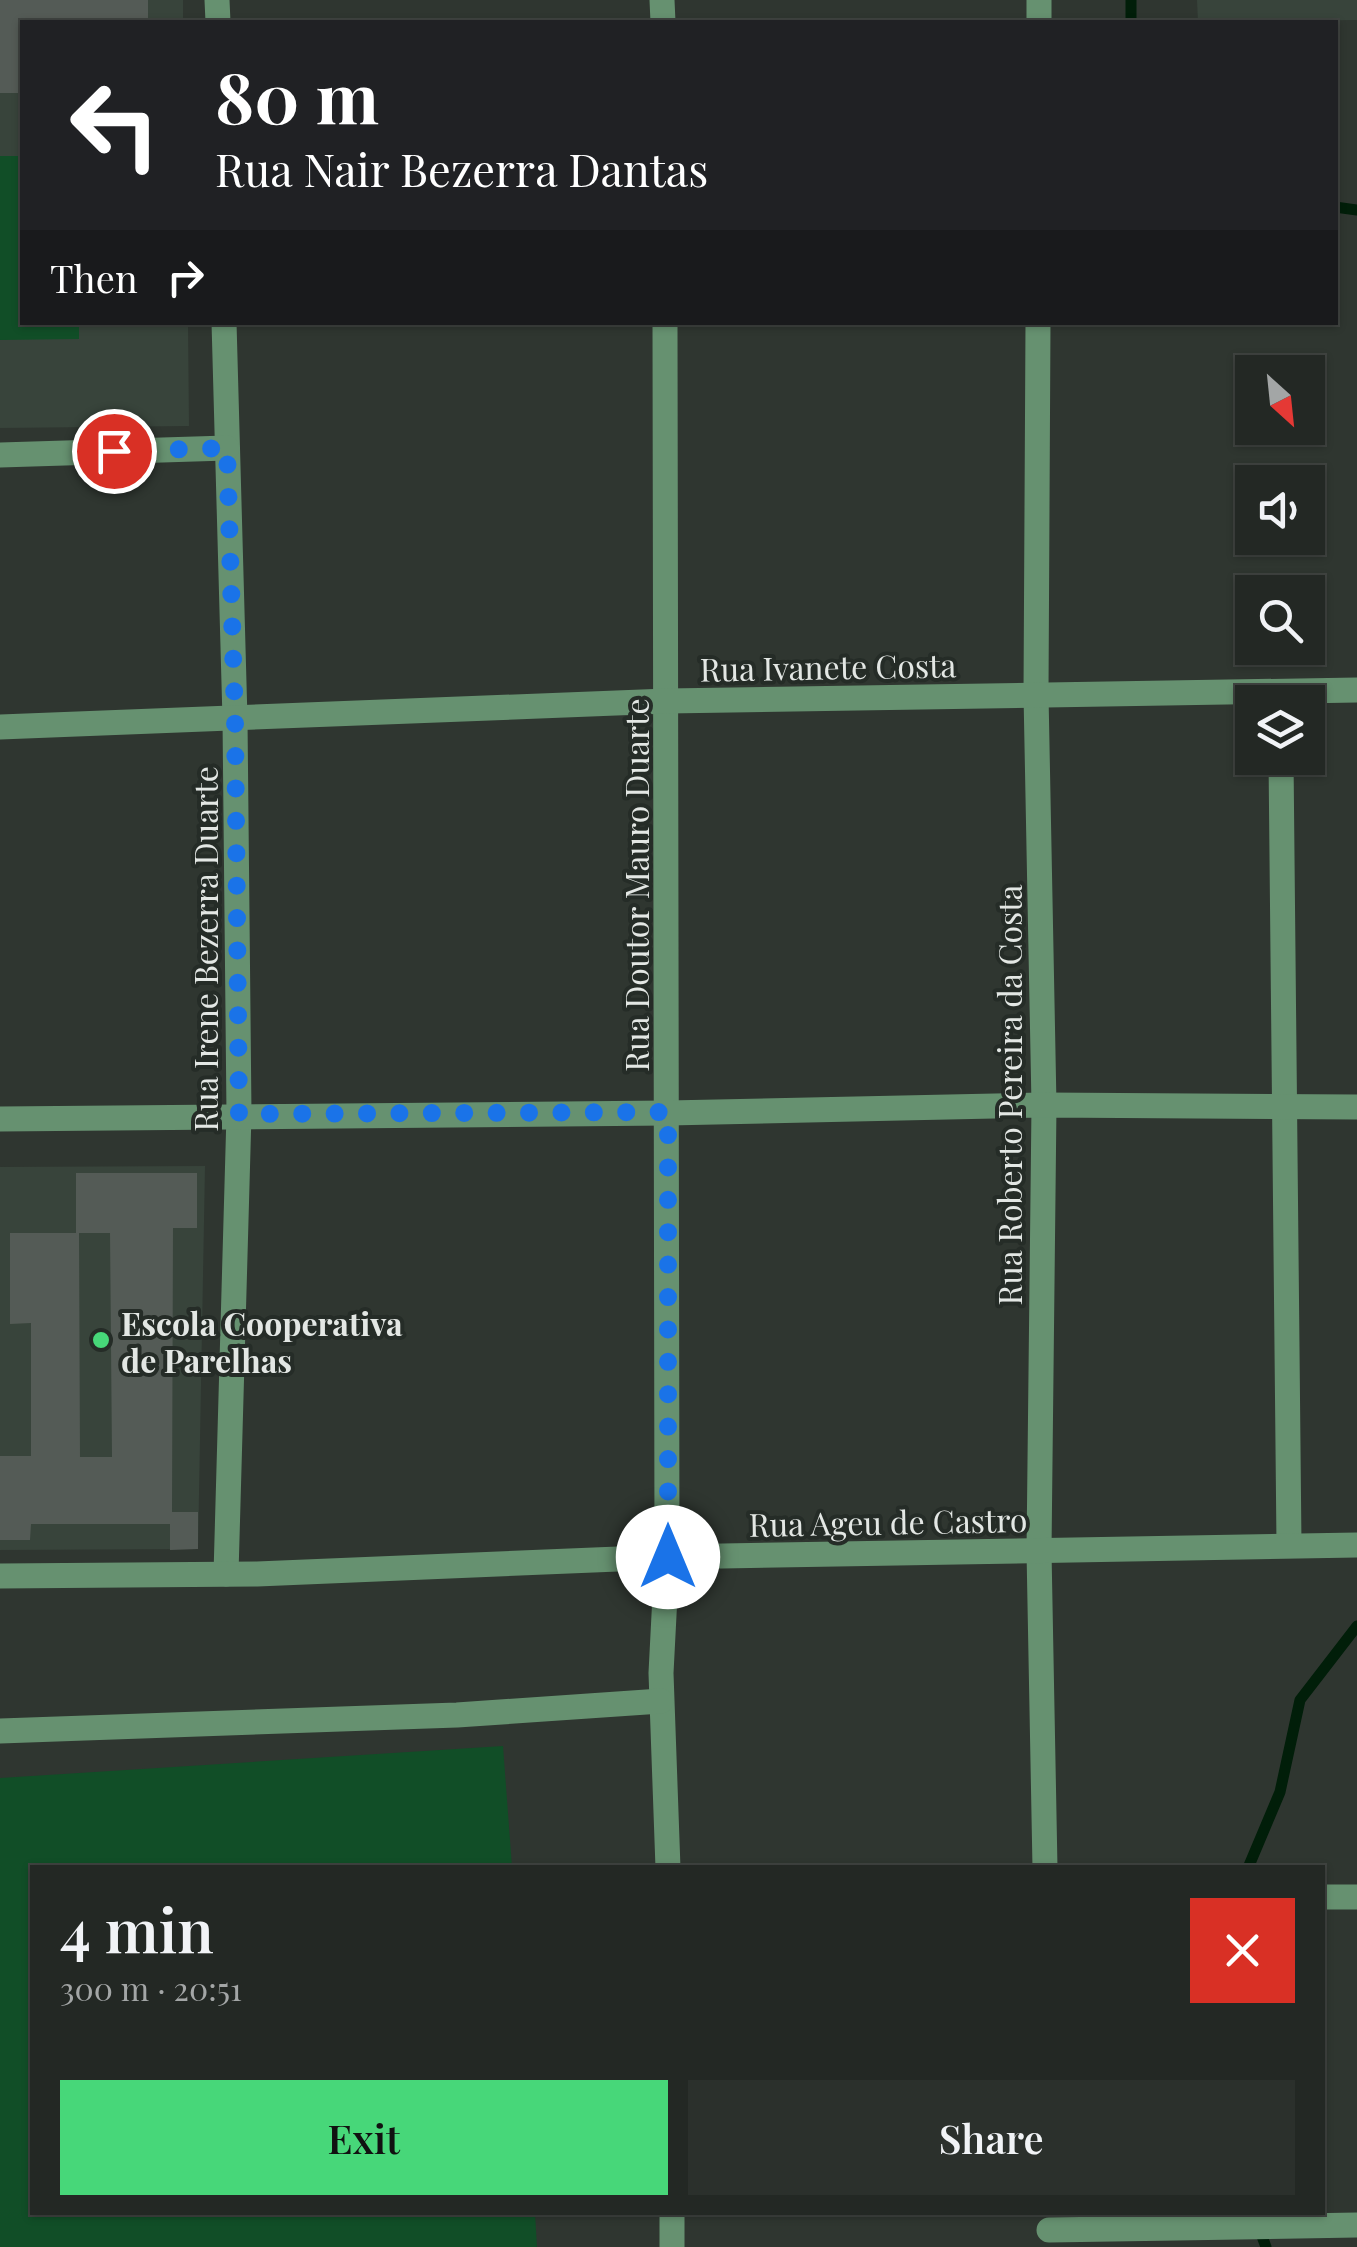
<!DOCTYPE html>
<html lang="en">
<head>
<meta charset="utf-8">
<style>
  :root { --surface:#232824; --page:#2b302c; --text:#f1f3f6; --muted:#a3a6a6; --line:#404441; --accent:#47d779 }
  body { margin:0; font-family:"Playfair Display",serif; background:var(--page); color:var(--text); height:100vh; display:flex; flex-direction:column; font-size:38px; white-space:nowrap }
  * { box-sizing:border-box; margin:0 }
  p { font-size:32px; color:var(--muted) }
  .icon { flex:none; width:55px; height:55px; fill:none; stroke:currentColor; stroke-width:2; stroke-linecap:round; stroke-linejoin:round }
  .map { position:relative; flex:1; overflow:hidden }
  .sheet { position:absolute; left:30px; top:1865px; width:1295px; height:350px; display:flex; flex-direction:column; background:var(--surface); border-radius:0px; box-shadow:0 2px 8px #0004,0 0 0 2px var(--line) }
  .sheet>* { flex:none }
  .banner { position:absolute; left:20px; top:20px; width:1318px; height:305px; border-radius:0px; box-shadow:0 2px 8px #0004,0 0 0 2px var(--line); background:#202124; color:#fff; overflow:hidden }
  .needle { width:65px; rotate:153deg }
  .controls { position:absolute; left:1235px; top:355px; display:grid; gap:20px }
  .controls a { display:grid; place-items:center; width:90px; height:90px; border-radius:0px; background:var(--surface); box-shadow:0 2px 8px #0004,0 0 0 2px var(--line); font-size:50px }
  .pin { position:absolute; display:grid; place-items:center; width:85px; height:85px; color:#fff; margin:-42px; border:5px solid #fff; border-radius:50%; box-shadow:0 2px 10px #0007 }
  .me { position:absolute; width:110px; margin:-55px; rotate:0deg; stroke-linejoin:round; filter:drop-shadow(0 0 8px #0008) }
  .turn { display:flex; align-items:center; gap:35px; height:210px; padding:0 30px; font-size:45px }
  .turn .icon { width:130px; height:130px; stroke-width:2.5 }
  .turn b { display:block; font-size:70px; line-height:85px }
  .then { display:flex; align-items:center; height:95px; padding:0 30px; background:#0003; gap:20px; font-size:38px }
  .round { display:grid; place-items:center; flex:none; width:105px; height:105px; border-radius:0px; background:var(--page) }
  .headline { display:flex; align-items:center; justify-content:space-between; height:170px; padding:0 30px }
  h1 { font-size:60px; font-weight:600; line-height:75px }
  .cta { display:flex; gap:20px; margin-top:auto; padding:20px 30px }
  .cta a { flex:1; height:115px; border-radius:0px; background:var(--accent); color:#111; font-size:40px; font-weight:600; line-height:115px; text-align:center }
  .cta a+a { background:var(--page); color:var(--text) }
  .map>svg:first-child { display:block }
</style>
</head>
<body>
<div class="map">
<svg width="1357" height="2247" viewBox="0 0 1357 2247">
  <rect width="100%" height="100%" fill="#2f3630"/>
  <g fill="#38443b">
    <path d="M0,0H183V22H22V322L188,323L189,426L0,428Z"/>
    <path d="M1197,0H1357V20L1198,22Z"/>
    <path d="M205,1166L198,1549L0,1550V1167Z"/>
  </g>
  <g fill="#114e27">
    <path d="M0,156H22V322L79,323V339L0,340Z"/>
    <path d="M503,1746L512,1867L32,1868V2212L535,2213L537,2247H0V1778Z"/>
  </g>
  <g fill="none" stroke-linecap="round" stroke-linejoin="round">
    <g stroke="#011e09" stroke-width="11">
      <path d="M1131,0V22"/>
      <path d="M1335,207L1357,210"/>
      <path d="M1248,1868L1280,1792L1300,1700L1357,1626"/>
      <path d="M1253,2212L1266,2247"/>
    </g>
  </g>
  <g fill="#545b56">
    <path d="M0,0H148V22H22V93H0Z"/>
    <path d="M76,1173H197V1228H173L172,1512H198V1549L170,1550V1524H31L30,1540H0V1456H31V1323L10,1324V1233H79L80,1457H112L110,1233H76Z"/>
  </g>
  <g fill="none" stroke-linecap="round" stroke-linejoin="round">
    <g stroke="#669170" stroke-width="25">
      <path d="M217,0L218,22"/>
      <path d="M662,0L663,22"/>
      <path d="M1039,22V0"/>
      <path d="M224,322L235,719L239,1114L226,1574"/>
      <path d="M665,322L667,1557L661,1673L668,1868"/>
      <path d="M1038,322L1036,694L1044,1105L1039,1551L1045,1868"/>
      <path d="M0,455L227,448"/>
      <path d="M0,727L667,701L1357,690"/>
      <path d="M1281,758L1289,1545"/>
      <path d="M0,1119L668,1113L1044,1105L1357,1107"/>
      <path d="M0,1576L257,1574L667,1557L1357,1545"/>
      <path d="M0,1731L457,1715L661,1701"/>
      <path d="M1322,1897H1357"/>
      <path d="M672,2212V2247"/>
      <path d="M1049,2230L1357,2225"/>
    </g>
  </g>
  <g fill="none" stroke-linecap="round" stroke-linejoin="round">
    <path stroke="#1a73e8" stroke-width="18" stroke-dasharray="0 32.4" d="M114,451L227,448L235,719L239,1114L668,1112V1557"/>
  </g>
  <circle fill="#47d779" stroke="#252c27" stroke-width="4" cx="101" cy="1340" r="10"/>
  <g text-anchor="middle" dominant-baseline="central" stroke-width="8" stroke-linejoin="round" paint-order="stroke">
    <g font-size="32" fill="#e3e7e4" stroke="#252c27">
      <text transform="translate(828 666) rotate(-1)">Rua Ivanete Costa</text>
      <text transform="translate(635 885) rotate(-90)">Rua Doutor Mauro Duarte</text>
      <text transform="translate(204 949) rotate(-90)">Rua Irene Bezerra Duarte</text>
      <text transform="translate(1008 1095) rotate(-90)">Rua Roberto Pereira da Costa</text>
      <text transform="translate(888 1521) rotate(-1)">Rua Ageu de Castro</text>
    </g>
    <g font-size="32" font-weight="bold" fill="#e3e7e4" stroke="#252c27" text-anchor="start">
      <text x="121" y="1322">Escola Cooperativa<tspan x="121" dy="37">de Parelhas</tspan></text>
    </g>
  </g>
</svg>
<div class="controls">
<a><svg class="needle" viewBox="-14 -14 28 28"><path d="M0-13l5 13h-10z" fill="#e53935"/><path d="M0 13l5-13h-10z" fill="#a3a6a6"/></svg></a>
<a><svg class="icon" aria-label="sound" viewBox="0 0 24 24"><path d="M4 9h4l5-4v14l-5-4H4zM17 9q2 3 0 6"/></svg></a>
<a><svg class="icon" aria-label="search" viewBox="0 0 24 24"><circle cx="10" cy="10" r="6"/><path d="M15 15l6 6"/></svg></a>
<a><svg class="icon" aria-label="layers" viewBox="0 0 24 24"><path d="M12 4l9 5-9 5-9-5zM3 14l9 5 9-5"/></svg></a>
</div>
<div class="pin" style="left:114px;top:451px;background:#d93025"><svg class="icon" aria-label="arrive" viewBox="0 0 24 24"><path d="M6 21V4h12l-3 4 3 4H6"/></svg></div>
<svg class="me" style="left:668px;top:1557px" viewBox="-20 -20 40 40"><circle r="19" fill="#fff"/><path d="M0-13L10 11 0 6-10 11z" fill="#1a73e8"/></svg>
<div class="banner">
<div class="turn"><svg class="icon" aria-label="left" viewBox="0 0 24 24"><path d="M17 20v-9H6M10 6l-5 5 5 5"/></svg><div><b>80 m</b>Rua Nair Bezerra Dantas</div></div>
<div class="then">Then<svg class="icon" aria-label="right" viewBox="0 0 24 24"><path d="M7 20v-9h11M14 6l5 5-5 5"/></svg></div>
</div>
<section class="sheet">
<div class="headline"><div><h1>4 min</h1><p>300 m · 20:51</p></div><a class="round" style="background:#d93025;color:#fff"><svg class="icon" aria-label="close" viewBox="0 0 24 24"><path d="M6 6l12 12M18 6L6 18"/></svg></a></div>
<div class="cta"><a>Exit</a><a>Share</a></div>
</section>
</div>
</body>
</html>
